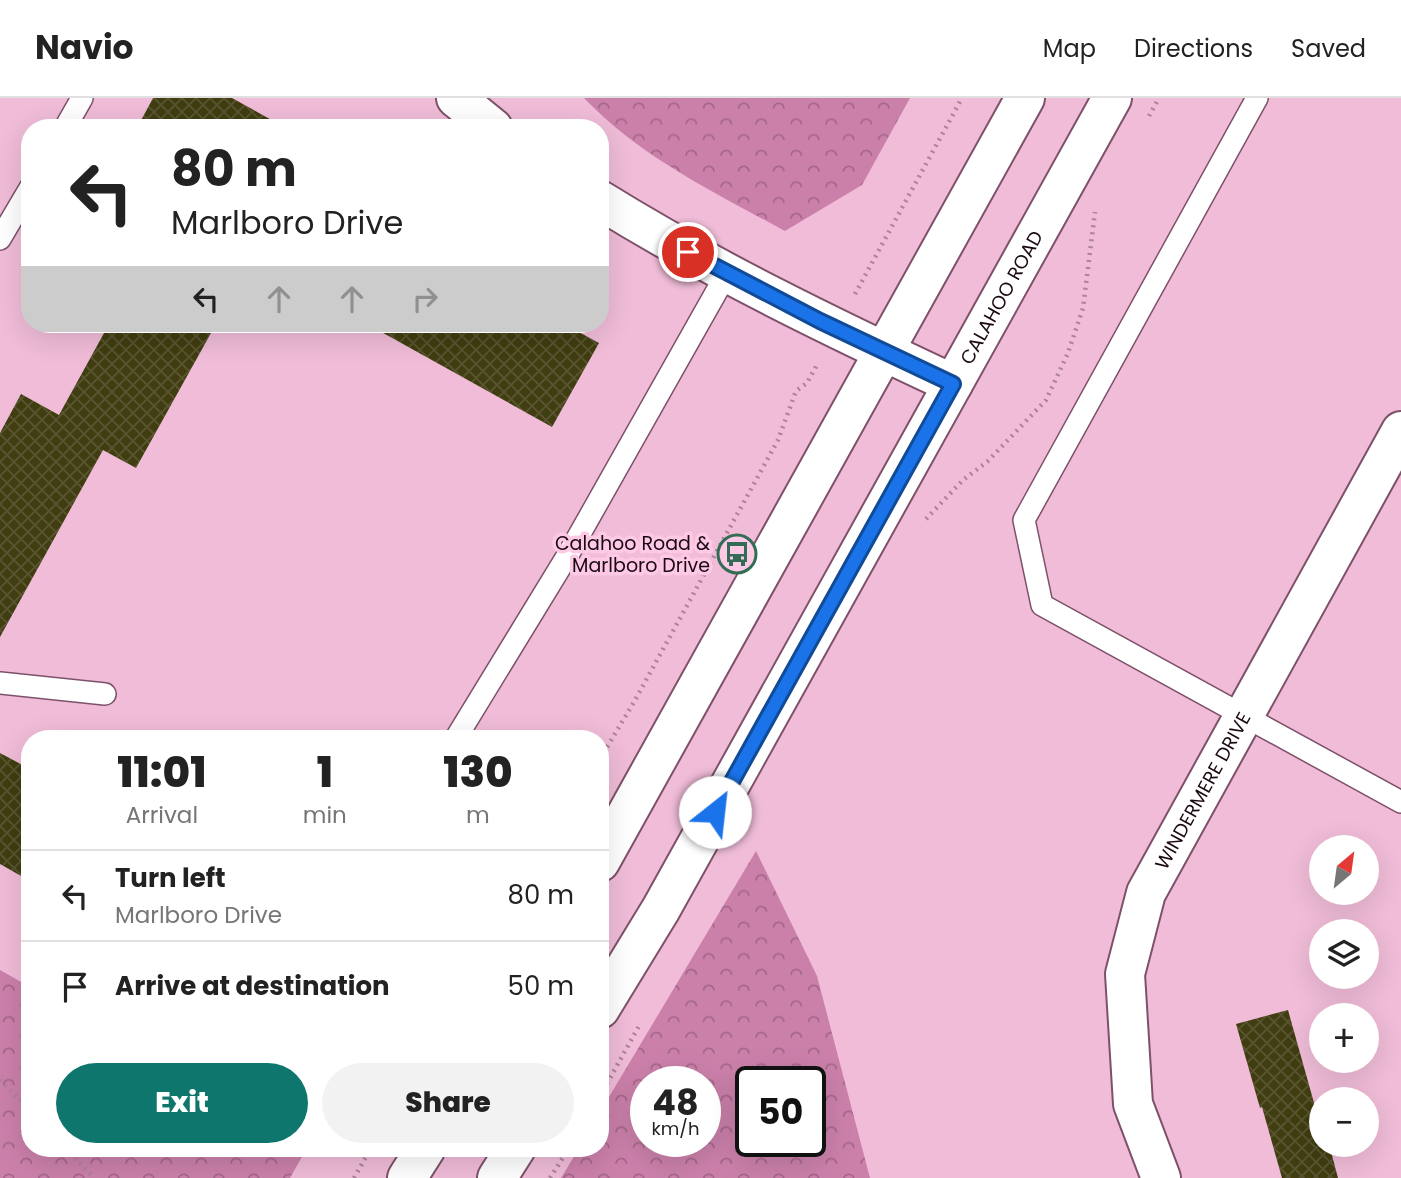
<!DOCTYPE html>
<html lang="en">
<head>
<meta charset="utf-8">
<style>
  :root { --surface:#fff; --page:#f2f2f2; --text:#222; --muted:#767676; --line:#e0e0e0; --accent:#0f766e }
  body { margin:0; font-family:Poppins,sans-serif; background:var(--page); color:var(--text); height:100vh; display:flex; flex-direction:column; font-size:26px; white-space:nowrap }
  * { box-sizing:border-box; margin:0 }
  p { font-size:23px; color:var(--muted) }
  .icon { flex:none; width:38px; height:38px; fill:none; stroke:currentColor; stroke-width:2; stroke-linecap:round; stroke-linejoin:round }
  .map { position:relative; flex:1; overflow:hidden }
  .details { position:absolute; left:21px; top:632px; width:588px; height:427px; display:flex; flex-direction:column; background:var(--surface); border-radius:28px; box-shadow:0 7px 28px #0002 }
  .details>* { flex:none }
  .banner { position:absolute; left:21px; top:21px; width:588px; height:214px; border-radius:28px; box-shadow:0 7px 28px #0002; background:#fff; color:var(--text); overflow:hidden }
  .needle { width:46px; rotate:29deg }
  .controls { position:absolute; left:1309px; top:737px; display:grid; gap:14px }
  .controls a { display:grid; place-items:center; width:70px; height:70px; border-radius:50%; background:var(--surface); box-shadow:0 7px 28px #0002; font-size:35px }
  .speed { position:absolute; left:630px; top:968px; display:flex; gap:14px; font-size:35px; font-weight:700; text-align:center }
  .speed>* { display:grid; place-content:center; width:91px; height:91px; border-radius:50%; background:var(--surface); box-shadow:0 7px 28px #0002; line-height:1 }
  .speed small { font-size:18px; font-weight:400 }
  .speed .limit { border:4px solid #111; border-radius:10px; background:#fff; color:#111 }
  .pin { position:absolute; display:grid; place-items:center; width:60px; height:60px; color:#fff; margin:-30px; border:4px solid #fff; border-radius:50%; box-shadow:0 2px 7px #0007 }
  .me { position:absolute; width:77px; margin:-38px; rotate:29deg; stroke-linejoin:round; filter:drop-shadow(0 0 5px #0008) }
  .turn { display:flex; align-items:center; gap:24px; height:147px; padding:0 35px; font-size:32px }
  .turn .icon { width:91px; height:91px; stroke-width:2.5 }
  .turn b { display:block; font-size:49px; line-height:60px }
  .lanes { display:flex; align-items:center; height:66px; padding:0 35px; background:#0003; justify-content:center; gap:35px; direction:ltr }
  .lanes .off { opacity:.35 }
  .eta { display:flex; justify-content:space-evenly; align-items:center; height:119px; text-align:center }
  .eta b { font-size:42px; font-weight:800; line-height:49px }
  .cta { display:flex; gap:14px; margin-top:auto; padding:14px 35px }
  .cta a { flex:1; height:80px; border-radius:42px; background:var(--accent); color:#fff; font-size:28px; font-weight:800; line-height:80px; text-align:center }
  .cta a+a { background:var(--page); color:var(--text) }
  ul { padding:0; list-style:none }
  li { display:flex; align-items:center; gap:21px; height:91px; padding:0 35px; border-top:2px solid var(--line) }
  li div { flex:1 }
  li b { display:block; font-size:26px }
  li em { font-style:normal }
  header { display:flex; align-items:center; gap:42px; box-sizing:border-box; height:98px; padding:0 35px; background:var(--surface); border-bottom:2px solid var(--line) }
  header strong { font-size:33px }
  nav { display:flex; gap:38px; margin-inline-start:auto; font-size:24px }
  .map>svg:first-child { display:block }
</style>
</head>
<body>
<header>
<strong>Navio</strong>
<nav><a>Map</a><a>Directions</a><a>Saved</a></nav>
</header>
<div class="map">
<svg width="1401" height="1080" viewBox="0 0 1401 1080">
  <defs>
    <pattern id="forest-crowns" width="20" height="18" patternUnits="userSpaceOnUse" patternTransform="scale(1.75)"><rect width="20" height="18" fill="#cb80aa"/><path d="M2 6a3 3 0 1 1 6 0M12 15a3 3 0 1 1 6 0" fill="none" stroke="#a46789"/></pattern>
    <pattern id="building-cross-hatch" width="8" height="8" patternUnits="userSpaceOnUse" patternTransform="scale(1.75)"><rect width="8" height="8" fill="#403d10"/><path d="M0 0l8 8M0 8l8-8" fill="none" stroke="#595532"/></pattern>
  </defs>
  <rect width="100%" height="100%" fill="#f0bcd8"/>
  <g fill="url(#forest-crowns)" fill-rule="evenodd">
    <path d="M584,0H910L862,87L785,133C715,95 639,58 584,0Z"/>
    <path d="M756,753L817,878L870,1080H561L579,1050H600V1014ZM646,984H705V1043H646ZM751,984H810V1043H751Z"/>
    <path d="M0,872L30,889V1050H307L290,1080H0Z"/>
  </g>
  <g fill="url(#building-cross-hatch)">
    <path d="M153,0H232L286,30H137Z"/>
    <path d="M109,226H216L136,370L103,352L0,539V335L21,296L59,317Z"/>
    <path d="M367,226H564L599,245L552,329Z"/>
    <path d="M0,655L30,671V783L0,766Z"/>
    <path d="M1288,912L1316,1012L1321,1011V1046H1329L1338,1080H1282L1262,1009L1260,1010L1236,926Z"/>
  </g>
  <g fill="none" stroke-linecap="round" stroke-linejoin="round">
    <defs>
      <g id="service">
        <path d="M1257,0L1024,422L1042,507L1401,704"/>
        <path d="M65,30L82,0"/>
        <path d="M0,141L30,90"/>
        <path d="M0,585L105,596"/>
        <path d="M456,640L569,455L727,175"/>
      </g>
      <g id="minor">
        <path d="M456,0L493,30"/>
        <path d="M600,102C713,172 833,230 953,286"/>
        <path id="s1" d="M1161,1080L1133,1006L1125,876L1146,795L1401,333"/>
      </g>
      <g id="secondary">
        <path d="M600,764L1025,0"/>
        <path id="s2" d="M600,911L661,811L1112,0"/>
        <path d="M407,1080L426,1050"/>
        <path d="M497,1080L516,1050"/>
      </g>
    </defs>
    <use href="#service" stroke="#7d5169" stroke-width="24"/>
    <use href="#minor" stroke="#7d5169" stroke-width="42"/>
    <use href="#secondary" stroke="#7d5169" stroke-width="42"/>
    <g stroke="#ac8399" stroke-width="4.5" stroke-dasharray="2 5" stroke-linecap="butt">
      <path d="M1149,18L1159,0"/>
      <path d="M855,196L962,0"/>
      <path d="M926,421L963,382L988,363L1046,302L1068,255L1083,210L1095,114"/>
      <path d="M600,661L634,604L778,342L796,293L807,285L818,265"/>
      <path d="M0,982L30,1013"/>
      <path d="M600,998L639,928"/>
      <path d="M65,1050L94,1080"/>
      <path d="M354,1080L371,1050"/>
      <path d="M550,1080L569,1050"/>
    </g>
    <use href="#service" stroke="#fff" stroke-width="21"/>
    <use href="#minor" stroke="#fff" stroke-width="38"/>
    <use href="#secondary" stroke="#fff" stroke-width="38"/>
  </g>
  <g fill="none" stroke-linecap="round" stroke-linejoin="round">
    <defs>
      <path id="route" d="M688,154L820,223L953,286L715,714"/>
    </defs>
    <use href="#route" stroke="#114b97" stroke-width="18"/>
    <use href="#route" stroke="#1a73e8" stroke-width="12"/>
  </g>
  <defs>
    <symbol id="bus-ring" viewBox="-11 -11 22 22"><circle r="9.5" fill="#fdc9e5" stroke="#326c55" stroke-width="1.5"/><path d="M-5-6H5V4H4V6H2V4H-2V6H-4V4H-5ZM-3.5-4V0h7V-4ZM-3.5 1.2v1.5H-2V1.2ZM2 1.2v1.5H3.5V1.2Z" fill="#326c55"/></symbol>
  </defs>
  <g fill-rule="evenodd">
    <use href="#bus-ring" x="715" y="434" width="44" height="44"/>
  </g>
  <g text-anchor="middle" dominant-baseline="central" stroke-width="7" stroke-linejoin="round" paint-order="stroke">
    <g font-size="19" fill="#1b0a14" stroke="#fdc9e5">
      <text stroke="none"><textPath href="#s2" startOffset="817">CALAHOO ROAD</textPath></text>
      <text stroke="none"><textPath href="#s1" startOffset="410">WINDERMERE DRIVE</textPath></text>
    </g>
    <g font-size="19" fill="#1b0a14" stroke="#fdc9e5" text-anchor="end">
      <text x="710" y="445">Calahoo Road &amp;<tspan x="710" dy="22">Marlboro Drive</tspan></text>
    </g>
  </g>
</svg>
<div class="controls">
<a><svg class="needle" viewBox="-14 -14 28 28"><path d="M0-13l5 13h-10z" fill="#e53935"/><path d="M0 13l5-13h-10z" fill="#767676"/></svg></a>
<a><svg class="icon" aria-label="layers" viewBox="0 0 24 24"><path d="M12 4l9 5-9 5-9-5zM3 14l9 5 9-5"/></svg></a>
<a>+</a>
<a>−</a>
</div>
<div class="speed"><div>48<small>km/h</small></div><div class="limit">50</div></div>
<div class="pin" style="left:688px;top:154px;background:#d93025"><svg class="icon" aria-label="arrive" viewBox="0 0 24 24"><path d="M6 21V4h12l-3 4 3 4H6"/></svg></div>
<svg class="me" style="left:715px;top:714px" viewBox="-20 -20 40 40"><circle r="19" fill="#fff"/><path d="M0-13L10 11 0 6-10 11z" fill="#1a73e8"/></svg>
<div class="banner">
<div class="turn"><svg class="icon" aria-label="left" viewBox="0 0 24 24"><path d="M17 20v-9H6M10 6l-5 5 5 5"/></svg><div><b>80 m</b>Marlboro Drive</div></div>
<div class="lanes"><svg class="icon" aria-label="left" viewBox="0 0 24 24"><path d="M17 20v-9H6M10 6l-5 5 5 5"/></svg><svg class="icon off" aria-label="ahead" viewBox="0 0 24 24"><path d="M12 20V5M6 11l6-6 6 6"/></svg><svg class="icon off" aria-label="ahead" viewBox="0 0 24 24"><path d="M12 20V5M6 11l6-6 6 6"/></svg><svg class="icon off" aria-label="right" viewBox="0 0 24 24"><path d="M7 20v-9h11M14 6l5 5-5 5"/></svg></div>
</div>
<section class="details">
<div class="eta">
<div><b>11:01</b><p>Arrival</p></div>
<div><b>1</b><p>min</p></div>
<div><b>130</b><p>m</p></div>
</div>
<ul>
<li><svg class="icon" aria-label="left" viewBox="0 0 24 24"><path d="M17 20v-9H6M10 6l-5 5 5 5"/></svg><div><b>Turn left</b><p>Marlboro Drive</p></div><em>80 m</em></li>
<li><svg class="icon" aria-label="arrive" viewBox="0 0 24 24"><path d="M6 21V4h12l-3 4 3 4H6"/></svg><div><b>Arrive at destination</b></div><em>50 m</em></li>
</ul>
<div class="cta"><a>Exit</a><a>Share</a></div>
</section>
</div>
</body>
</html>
